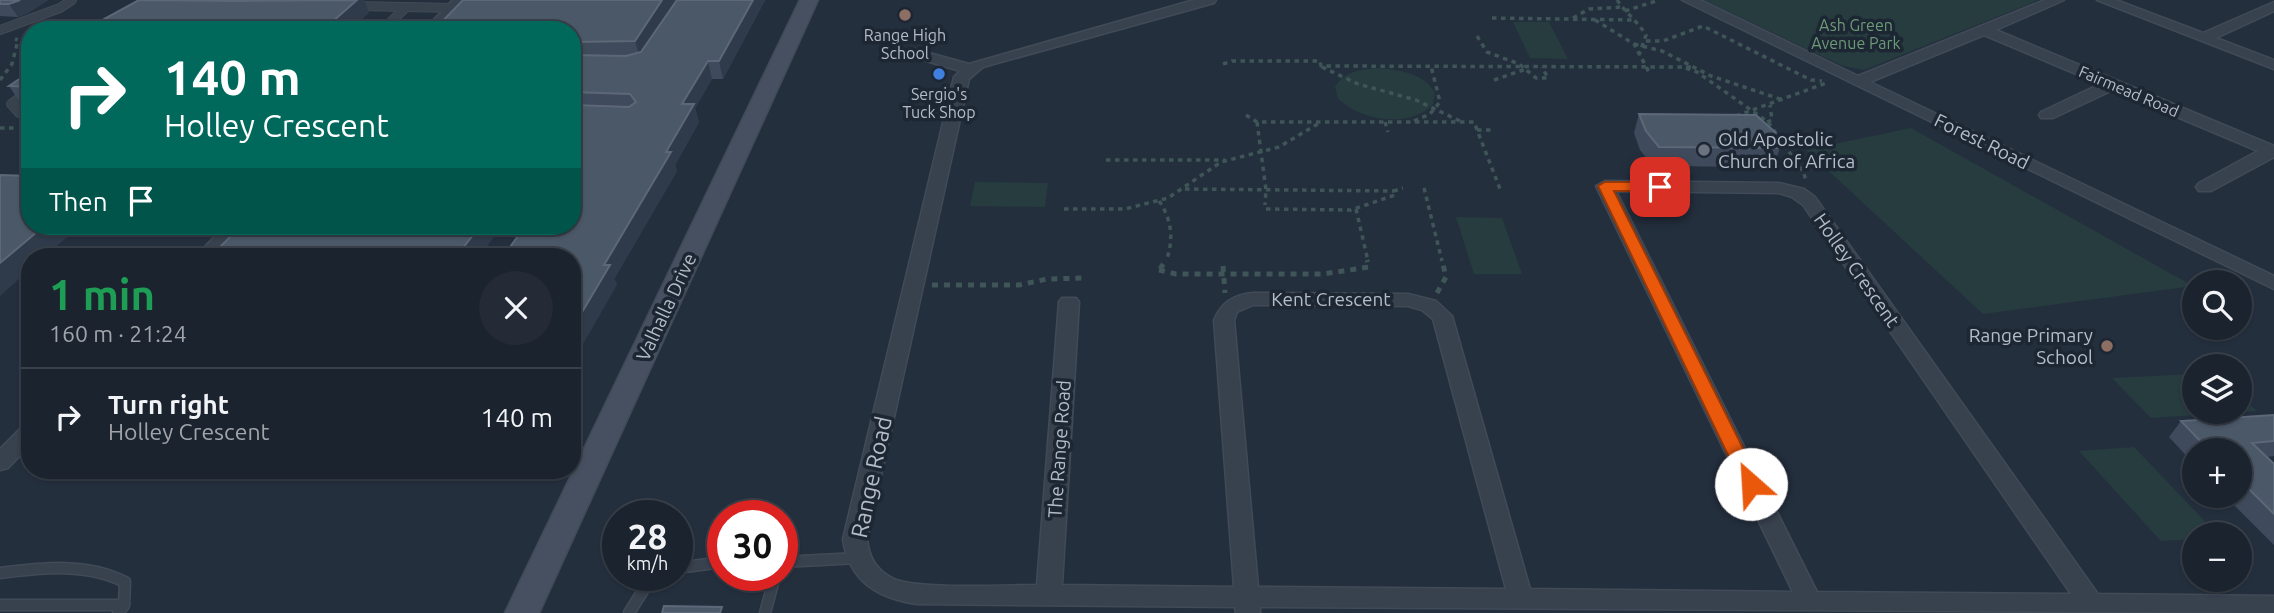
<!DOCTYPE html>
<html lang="en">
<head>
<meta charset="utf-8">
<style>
  :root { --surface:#1b232e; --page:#242b36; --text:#f1f3f6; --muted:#a0a4aa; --line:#39404a }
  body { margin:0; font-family:Ubuntu,sans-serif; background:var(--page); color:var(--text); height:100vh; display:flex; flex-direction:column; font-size:26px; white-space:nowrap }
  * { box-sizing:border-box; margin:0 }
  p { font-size:23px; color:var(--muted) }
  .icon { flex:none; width:38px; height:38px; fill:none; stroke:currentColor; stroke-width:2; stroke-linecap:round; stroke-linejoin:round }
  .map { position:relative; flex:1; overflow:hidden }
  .panel { position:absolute; left:21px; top:248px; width:560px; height:231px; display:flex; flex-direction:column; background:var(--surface); border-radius:28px; box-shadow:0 2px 5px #0004,0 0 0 2px var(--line) }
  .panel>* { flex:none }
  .guide { position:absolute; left:21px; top:21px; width:560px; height:214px; border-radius:28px; box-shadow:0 2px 5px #0004,0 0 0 2px var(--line); background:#00695c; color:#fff; overflow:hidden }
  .buttons { position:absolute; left:2182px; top:270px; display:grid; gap:14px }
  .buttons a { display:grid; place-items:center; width:70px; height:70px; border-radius:50%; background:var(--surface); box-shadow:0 2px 5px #0004,0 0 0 2px var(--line); font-size:35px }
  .speed { position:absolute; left:602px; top:500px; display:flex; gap:14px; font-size:35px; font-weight:700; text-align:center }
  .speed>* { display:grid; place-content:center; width:91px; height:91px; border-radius:50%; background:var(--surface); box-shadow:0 2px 5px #0004,0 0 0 2px var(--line); line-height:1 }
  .speed small { font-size:18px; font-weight:400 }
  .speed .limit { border:10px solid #d22; background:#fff; color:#111 }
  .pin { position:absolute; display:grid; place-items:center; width:60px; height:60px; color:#fff; margin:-30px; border-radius:14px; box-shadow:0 4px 10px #0006 }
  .me { position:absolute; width:77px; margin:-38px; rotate:334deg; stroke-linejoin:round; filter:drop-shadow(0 0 5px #0008) }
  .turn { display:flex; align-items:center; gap:24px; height:147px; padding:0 28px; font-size:32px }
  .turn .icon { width:91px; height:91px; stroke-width:2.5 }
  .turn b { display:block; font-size:49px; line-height:60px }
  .then { display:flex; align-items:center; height:66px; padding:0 28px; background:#0003; gap:14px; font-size:26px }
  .round { display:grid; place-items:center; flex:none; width:74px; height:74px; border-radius:37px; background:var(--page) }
  .overview { display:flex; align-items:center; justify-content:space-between; height:119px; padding:0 28px }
  h1 { font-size:42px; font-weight:700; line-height:52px; color:#1e9e55 }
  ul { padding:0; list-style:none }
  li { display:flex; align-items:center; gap:21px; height:98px; padding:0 28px; border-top:2px solid var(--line) }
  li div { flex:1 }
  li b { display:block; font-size:26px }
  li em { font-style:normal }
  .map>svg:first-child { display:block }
</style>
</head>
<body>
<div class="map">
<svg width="2274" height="613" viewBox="0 0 2274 613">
  <rect width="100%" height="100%" fill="#242f3e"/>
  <g fill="#263c3f">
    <path d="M1704,0H2039L1864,70L1843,66Z"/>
    <path d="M1513,22H1549L1568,59L1530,58Z"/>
    <path d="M1378,68C1399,70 1424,73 1435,93L1433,104C1411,129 1359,121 1338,98L1335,87C1344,71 1362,69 1378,68Z"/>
    <path d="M1911,128L2193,286L1983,314L1806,150Z"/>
    <path d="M975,182L1048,183L1045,207L970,206Z"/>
    <path d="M1456,217L1502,218L1522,274H1474Z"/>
    <path d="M2194,374V411H2240V396L2257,411L2151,418L2112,378Z"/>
    <path d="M2134,447L2217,534H2194V539L2161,541L2079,451Z"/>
  </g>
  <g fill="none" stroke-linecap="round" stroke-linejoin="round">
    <defs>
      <g id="lane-far1">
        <path d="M356,6L453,8"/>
        <path d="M0,30L60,8L72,0"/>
        <path d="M383,30L406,7"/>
        <path d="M30,90L11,104L19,113H30"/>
      </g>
      <g id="lane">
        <path d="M782,562L858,558"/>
        <path d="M677,568L723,562"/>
        <path d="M0,573C42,568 86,562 125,582L124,605L118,613"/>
        <path d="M0,605H124"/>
        <path d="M629,613L649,581L658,576"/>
        <path d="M765,613L775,576"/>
      </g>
      <g id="street">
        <path d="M453,0H468L439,30H424Z"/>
        <path d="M1194,0H1216L1214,3L983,67L969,79L867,539C869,557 875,569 892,578C915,590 1007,585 1037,585L1059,302L1062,298H1076L1079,302L1062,585L1234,587L1214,320C1222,302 1233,295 1253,293L1408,294L1436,301L1452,316L1530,589L1793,592L1596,186L1605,181L1779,183L1804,189L1815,197L2098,594L2274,596V613L1260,607V613H1236L1235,607L917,604C877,598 849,581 843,539L954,77L960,71L906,55L904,52L911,48L969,64ZM1616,191L1779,193L1792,197L1803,205L2071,594L1817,592ZM1253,305L1408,306L1422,310L1433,319L1506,589L1258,587L1234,320L1237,312Z"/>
        <path d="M1682,0H1700L1858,76L2045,0H2064L1996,30L2274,146V157L2211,191H2199L2196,187L2199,183L2258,151L2113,90L2053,118H2041L2039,115L2041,112L2100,84L1984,35L1870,82L2274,276V289Z"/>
        <path d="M2097,0H2116L2203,33L2274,2V11L2216,38L2274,60V69Z"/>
        <path d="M225,226H244L214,257H195Z"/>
        <path d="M30,424V445L8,468L0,470V449L22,427Z"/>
      </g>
      <path id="secondary" d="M800,0H818L539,613H505Z"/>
    </defs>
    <use href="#lane-far1" stroke="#414a57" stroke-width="10"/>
    <use href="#lane" stroke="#414a57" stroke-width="13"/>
    <use href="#street" stroke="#414a57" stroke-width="3"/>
    <use href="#secondary" stroke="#414a57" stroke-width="3"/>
    <g stroke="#3f5557" stroke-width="3.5" stroke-dasharray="4.5 4.5" stroke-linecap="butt">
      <path d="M1617,0C1626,13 1638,22 1646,35L1639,55"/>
      <path d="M1625,11L1656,1"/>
      <path d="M1492,18L1633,20"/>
      <path d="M1573,18L1589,9L1622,7"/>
      <path d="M1595,20L1634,44L1650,74"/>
      <path d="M1477,36L1487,52L1519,64L1536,78H1548L1542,67"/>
      <path d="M1646,41H1663L1703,26L1811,80L1822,81"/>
      <path d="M1634,44L1662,51L1711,76L1783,100"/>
      <path d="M1223,64L1232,61H1320L1321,66L1694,67"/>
      <path d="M1322,67L1358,84L1416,100L1462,122"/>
      <path d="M1686,68L1697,72L1768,122L1804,173L1806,182"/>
      <path d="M0,80L12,64L18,40L15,39"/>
      <path d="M1494,80L1526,69"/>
      <path d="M1246,115L1257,122H1474L1500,189"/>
      <path d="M1736,116L1829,82"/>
      <path d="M1414,121L1430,114L1440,102L1431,66"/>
      <path d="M1257,122L1266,190L1265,205"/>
      <path d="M1385,122L1388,132"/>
      <path d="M1767,122L1772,120L1770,105"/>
      <path d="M0,128H15"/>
      <path d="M1477,130H1491"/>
      <path d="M1106,160H1225"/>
      <path d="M1424,188L1442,261"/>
      <path d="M1185,189L1394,191"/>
      <path d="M1159,201C1172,219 1174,241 1166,261"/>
      <path d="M1064,209H1125L1168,198L1221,162L1279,147L1321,122"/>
      <path d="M1266,209L1351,210L1395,195L1394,191L1403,188"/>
      <path d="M1356,209L1368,261"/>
    </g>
    <g stroke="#3f5557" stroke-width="5" stroke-dasharray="6 6" stroke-linecap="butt">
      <path d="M1223,266L1225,293"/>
      <path d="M1160,269L1166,260"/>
      <path d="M1159,270L1176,274H1323L1369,267L1367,260"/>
      <path d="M932,285H1019L1047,279L1086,278"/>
      <path d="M1437,293L1446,277L1442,260"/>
    </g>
    <use href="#lane-far1" stroke="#38414e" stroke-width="8"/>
    <use href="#lane" stroke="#38414e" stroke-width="10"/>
    <use href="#street" fill="#38414e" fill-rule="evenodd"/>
    <use href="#secondary" fill="#465061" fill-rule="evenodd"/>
  </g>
  <g fill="#3f4b5c">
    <path d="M0,0H48L28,13L18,17L0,16Z"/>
    <path d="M156,0H266L265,1L369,13Z"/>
    <path d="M765,0L723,79H712L695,108L699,122L675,165L677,171L614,279L617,285L572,257V30Z"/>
    <path d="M30,72V105L21,104L9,86Z"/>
    <path d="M1639,114L1780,148L1773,167L1653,166L1640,150L1634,133Z"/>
    <path d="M2274,415V456L2267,457L2274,464V545L2235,506H2227L2217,495H2240V450H2194V464L2169,437L2181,421Z"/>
    <path d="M85,471H202L199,475Z"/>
  </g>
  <g fill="#2f3b4b">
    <path d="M20,0H48L28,13L18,17L9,4Z"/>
    <path d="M357,0H364L369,13L350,30H323Z"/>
    <path d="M662,0H677L640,58L635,41Z"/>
    <path d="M753,0H765L723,79L719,61Z"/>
    <path d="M708,61L712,79L695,108L699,122L675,165L677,171L614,279L617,285L572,363V329L604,265L666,152L682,104Z"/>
    <path d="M44,226H80L44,257H30V269L0,296V263Z"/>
    <path d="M480,226H502L479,257H456Z"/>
  </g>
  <g fill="#4b5868" stroke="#5c6777" stroke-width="2">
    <path d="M0,0H20L9,4H0Z"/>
    <path d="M139,0L236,1L357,0L323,30H89L104,19Z"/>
    <path d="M463,0H662L635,41L572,42V30H434Z"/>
    <path d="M677,0H753L719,61H708L682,104H694L666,152H671L604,265H610L572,329V257H503L525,226H572V158L578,150H572V105L629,107L636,102L630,94L572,92V55L626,56L641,52Z"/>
    <path d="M30,72V87L9,86Z"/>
    <path d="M1639,114L1756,115L1775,132L1780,148L1659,147L1646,131Z"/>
    <path d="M0,175L30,176V226H44L0,263Z"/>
    <path d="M241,226H480L456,257H210Z"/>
    <path d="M2274,415V441L2252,443L2274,464V514L2249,489L2241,490L2240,489V450H2209L2181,421Z"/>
    <path d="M664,606L722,607L720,613H662Z"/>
  </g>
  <path fill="#ea580c" stroke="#983908" stroke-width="2" d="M1605,182H1660L1667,187L1660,191H1614L1761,484L1758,488H1745L1742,484L1598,186Z"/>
  <g fill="#8d6e63" stroke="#1d2633" stroke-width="2.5">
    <circle cx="905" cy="15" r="7"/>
    <circle cx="2107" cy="346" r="7"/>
  </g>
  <circle fill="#3f7fe0" stroke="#1d2633" stroke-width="2.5" cx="939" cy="74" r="7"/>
  <circle fill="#6b7280" stroke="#1d2633" stroke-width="2.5" cx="1704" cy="150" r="7"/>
  <g text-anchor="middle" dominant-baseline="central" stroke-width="7" stroke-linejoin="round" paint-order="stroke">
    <g font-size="16" fill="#6b9a76" stroke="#1d2633">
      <text x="1856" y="25">Ash Green<tspan x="1856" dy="18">Avenue Park</tspan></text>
    </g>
    <g font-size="16" fill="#b4bcc9" stroke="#1d2633">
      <text x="905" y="35">Range High<tspan x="905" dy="18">School</tspan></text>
      <text x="939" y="94">Sergio's<tspan x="939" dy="18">Tuck Shop</tspan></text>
    </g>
    <g font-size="16" fill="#b4bcc9" stroke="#1d2633">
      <text transform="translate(2129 91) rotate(23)">Fairmead Road</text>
    </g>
    <g font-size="19" fill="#b4bcc9" stroke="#1d2633" text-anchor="start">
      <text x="1718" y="139">Old Apostolic<tspan x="1718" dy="22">Church of Africa</tspan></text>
      <text x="2093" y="335" text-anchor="end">Range Primary<tspan x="2093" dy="22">School</tspan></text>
    </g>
    <g font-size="19" fill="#b4bcc9" stroke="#1d2633">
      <text transform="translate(1982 141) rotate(26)">Forest Road</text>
      <text transform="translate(1857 270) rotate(55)">Holley Crescent</text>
      <text x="1331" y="299">Kent Crescent</text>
      <text transform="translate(666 307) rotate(-65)">Valhalla Drive</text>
      <text transform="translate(1059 449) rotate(-86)">The Range Road</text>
    </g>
    <g font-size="23" fill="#b4bcc9" stroke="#1d2633">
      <text transform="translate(871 477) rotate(-78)">Range Road</text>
    </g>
  </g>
</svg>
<div class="buttons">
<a><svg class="icon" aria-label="search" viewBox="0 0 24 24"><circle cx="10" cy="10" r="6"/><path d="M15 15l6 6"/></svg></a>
<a><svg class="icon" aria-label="layers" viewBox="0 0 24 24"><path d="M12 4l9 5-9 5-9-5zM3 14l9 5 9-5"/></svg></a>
<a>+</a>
<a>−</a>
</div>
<div class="speed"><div>28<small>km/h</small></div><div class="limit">30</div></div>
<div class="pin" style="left:1660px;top:187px;background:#d93025"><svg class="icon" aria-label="arrive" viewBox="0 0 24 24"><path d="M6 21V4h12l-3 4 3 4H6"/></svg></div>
<svg class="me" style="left:1751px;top:484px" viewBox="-20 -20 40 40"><circle r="19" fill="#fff"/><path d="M0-13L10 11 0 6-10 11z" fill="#ea580c"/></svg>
<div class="guide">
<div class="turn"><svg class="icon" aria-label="right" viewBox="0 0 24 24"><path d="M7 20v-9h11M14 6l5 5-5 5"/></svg><div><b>140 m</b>Holley Crescent</div></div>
<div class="then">Then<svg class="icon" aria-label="arrive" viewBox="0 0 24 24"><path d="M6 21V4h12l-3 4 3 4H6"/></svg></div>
</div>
<section class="panel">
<div class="overview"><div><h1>1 min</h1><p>160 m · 21:24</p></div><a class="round"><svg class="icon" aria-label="close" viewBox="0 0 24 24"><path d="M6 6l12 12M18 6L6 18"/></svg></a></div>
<ul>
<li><svg class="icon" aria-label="right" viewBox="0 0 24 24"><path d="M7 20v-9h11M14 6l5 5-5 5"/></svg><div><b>Turn right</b><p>Holley Crescent</p></div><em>140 m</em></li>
</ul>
</section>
</div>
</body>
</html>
